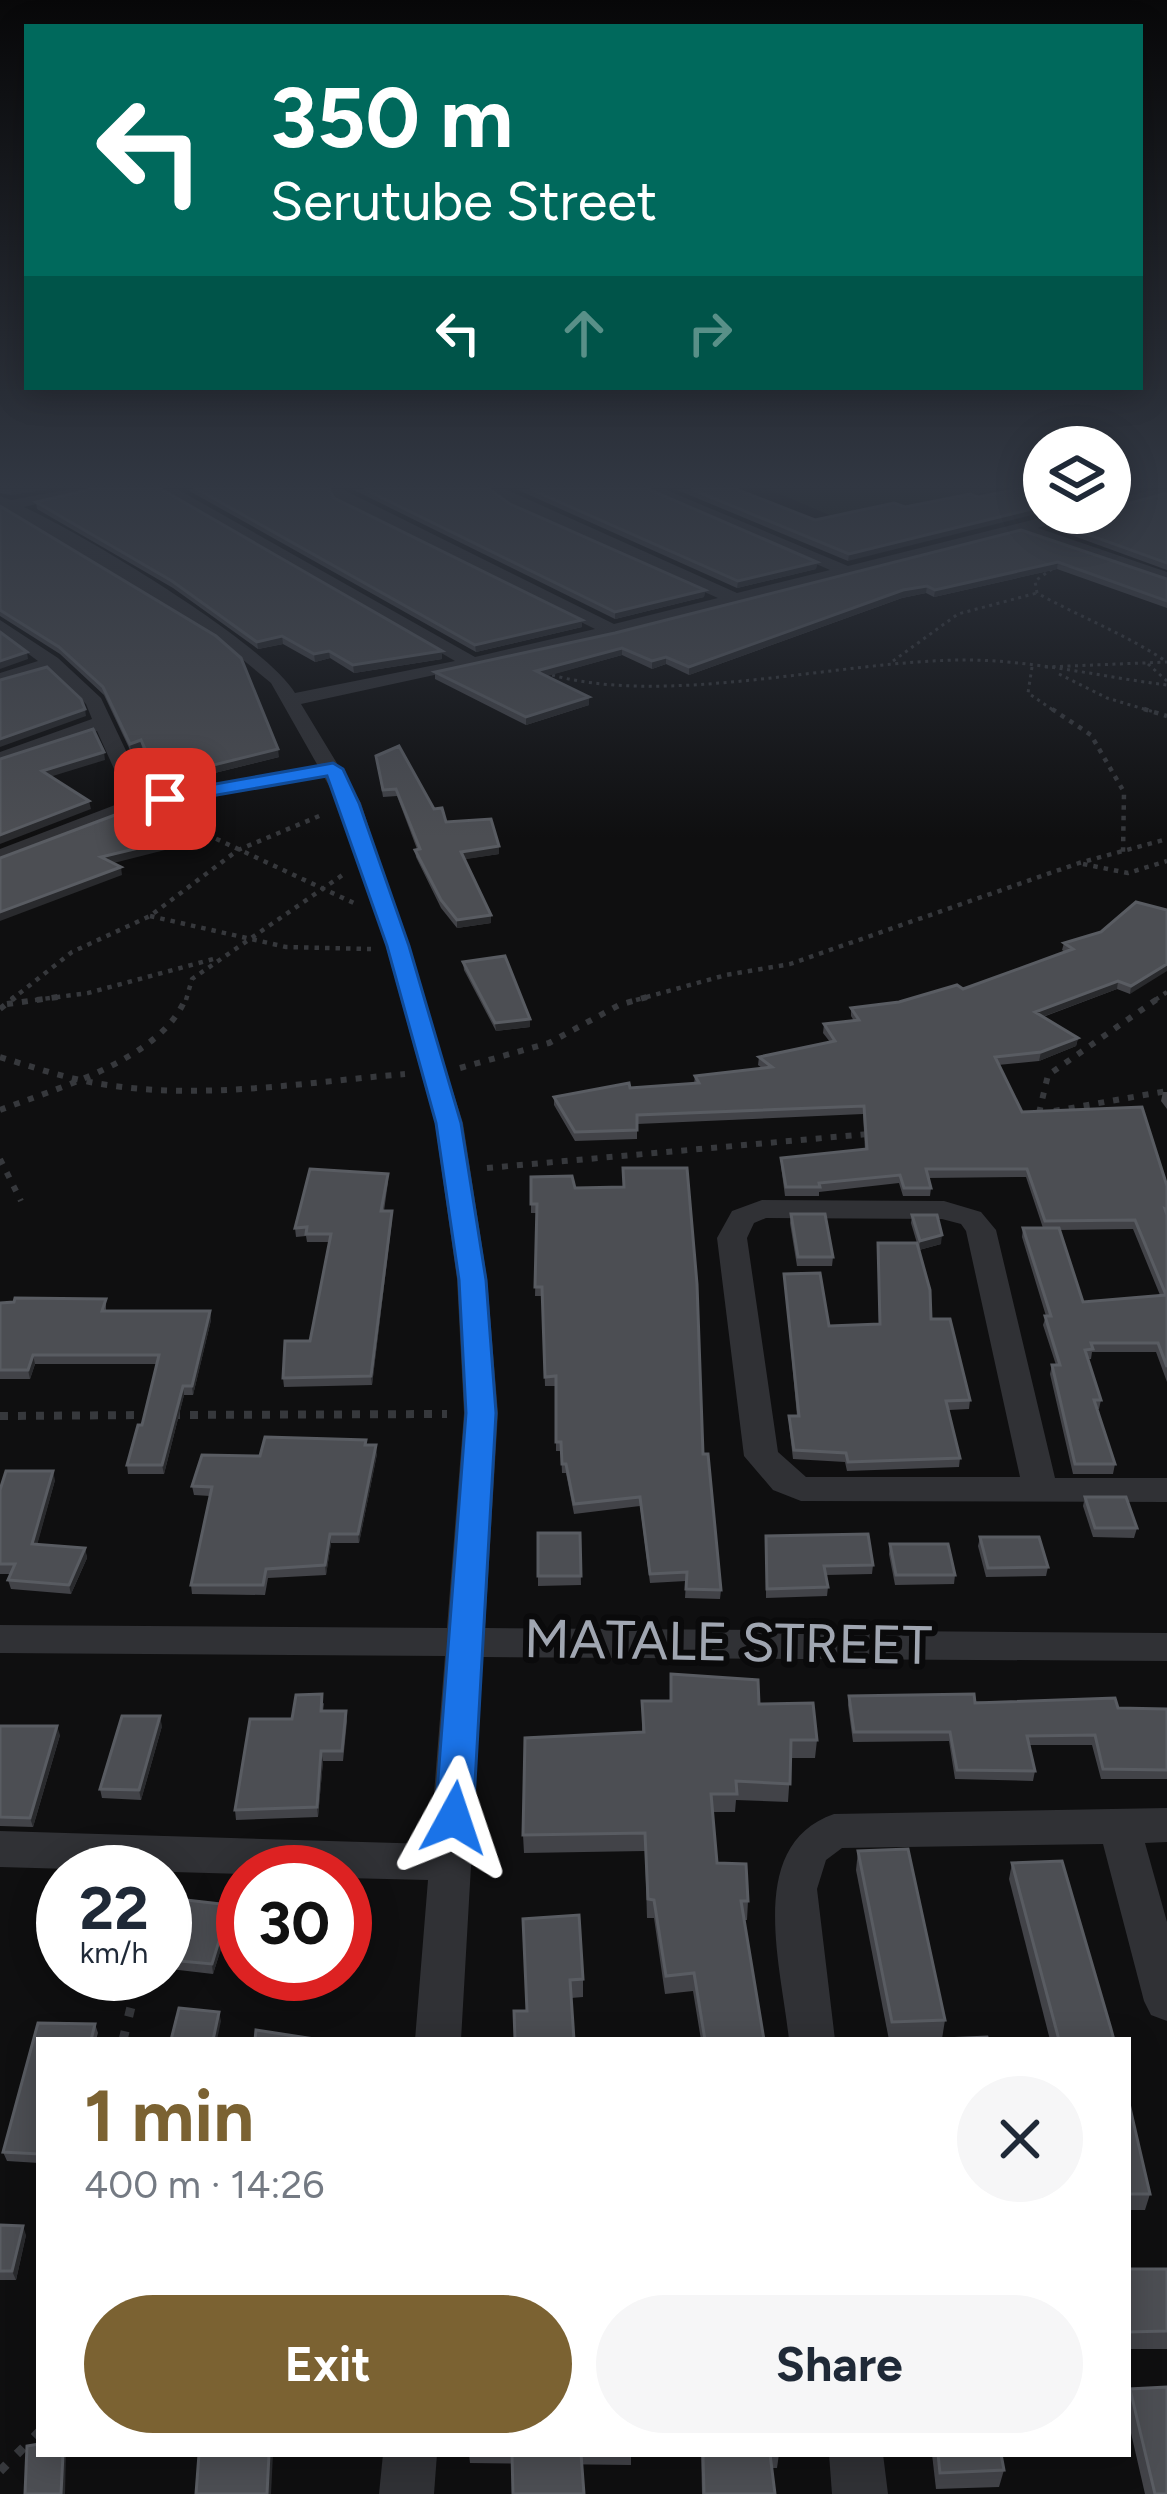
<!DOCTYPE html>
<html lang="en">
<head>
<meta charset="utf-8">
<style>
  :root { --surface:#fff; --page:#f6f6f7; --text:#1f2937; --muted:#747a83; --accent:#7b6232 }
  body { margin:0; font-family:Figtree,sans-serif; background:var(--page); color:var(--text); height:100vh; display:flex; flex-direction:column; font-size:45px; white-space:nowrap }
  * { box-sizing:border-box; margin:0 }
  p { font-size:39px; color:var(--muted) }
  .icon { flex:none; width:66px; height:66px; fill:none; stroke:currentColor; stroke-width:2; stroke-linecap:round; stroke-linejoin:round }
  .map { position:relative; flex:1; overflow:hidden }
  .side { position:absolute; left:36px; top:2037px; width:1095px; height:420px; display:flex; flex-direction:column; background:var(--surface); border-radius:0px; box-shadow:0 6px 30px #0003 }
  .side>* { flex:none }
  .banner { position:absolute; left:24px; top:24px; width:1119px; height:366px; border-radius:0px; box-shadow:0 6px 30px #0003; background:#00695c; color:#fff; overflow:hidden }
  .buttons { position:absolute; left:1023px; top:426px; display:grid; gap:24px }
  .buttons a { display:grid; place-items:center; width:108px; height:108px; border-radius:50%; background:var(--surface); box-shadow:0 6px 30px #0003; font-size:60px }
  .speed { position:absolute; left:36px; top:1845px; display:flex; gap:24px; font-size:60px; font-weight:700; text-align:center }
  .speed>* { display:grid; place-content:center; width:156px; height:156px; border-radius:50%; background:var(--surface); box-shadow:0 6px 30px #0003; line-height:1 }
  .speed small { font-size:30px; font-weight:400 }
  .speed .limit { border:18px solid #d22; background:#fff; color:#111 }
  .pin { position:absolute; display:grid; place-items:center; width:102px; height:102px; color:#fff; margin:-51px; border-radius:24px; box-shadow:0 6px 18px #0006 }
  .me { position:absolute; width:132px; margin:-66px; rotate:5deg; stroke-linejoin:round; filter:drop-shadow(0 0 9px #0008) }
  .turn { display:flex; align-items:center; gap:42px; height:252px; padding:0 48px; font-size:54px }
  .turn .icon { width:156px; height:156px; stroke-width:2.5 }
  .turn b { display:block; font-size:84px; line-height:102px }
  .lanes { display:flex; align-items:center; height:114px; padding:0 48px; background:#0003; justify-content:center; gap:60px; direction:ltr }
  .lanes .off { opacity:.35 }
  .round { display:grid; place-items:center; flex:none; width:126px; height:126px; border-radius:63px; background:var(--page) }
  .headline { display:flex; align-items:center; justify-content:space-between; height:204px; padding:0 48px }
  h1 { font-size:72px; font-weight:700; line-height:90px; color:var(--accent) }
  .button { display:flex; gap:24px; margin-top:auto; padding:24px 48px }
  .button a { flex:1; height:138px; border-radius:72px; background:var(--accent); color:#fff; font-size:48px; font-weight:700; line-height:138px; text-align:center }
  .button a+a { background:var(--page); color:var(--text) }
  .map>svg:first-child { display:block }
</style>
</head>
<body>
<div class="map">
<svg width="1167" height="2494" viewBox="0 0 1167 2494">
  <rect width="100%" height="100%" fill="#0f0f10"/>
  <path fill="#1c231c" d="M768,489H998L853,525Z"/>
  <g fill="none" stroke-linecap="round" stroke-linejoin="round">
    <g stroke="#36383c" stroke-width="3" stroke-dasharray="3 4.5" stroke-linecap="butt">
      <path d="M1052,569L1035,581L1037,593C1080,617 1123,633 1164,660"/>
      <path d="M893,661L958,614L1037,593"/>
      <path d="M1148,664L1167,681"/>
      <path d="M1032,667L1028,693L1056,712"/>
      <path d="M1045,667L1167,662"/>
      <path d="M545,673C662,709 841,660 966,660C1032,660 1102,677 1167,685"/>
      <path d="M1059,674L1107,698L1154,712"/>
    </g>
    <g stroke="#36383c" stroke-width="4.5" stroke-dasharray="4.5 6" stroke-linecap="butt">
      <path d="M1052,709L1091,735L1124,792L1123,853"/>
      <path d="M1144,709L1167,716"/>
      <path d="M178,821L356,904"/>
      <path d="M1083,864L1128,873L1167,861"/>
      <path d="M150,916L286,947L371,949"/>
      <path d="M11,1000L72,952L150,916L238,850L324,814"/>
      <path d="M35,1000L88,993L217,958"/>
      <path d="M186,1000L192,979L344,874"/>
      <path d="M636,1000L726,975L790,964L1079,863L1167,839"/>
      <path d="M1155,1000L1167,992"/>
    </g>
    <g stroke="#36383c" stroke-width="6" stroke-dasharray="6 9" stroke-linecap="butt">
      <path d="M7,1004L58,997"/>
      <path d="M0,1009L15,997"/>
      <path d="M0,1057C36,1068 70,1080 108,1085C206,1100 307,1082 405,1074"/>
      <path d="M460,1068L549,1043L619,1005L647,997"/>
      <path d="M0,1110C57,1088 163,1059 186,997"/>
      <path d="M1054,1111L1167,1091"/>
      <path d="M1039,1113L1048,1075L1160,997"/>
      <path d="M0,1159L21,1201"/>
      <path d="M487,1168L868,1134"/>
    </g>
    <g stroke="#36383c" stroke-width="8" stroke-dasharray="8 10" stroke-linecap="butt">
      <path d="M172,1415L447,1414"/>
      <path d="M0,1416L147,1415"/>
    </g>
    <g stroke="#36383c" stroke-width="9" stroke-dasharray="9 15" stroke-linecap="butt">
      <path d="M123,2040L139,1974"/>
      <path d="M0,2471L39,2432"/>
    </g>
    <g fill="#303135" fill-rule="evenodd">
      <path d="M71,489H100L24,507C83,534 265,643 295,693L455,661L160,489H177L475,657L595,629L336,500L327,489H342L614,624L718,598L512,506L488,489H505L737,593L830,570L645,489H664L848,566L1060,513H1086L1038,528L1167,572V582L1020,532L614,636L301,704L361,803L463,1123L487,1279L498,1413L485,1628L1167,1633V1661L483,1657L461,2040H415L428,1880L345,1878V1872L243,1874L0,1867V1831L430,1844L445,1656L0,1653V1625L447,1628L464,1413L457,1279L435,1123L386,946L339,803L324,777L145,808L0,864V849L128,800L97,731L0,765V752L92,719L86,704L49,669L0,685V673L38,661L0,633V620L58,658L101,698L147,795L318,766L271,683L219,640L0,507V496L11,500Z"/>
      <path d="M1158,489H1167V495L1110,510V500Z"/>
      <path d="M762,1200L944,1201L981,1212L996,1230L1055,1478H1167V1502L801,1501L773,1490L744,1456L717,1238L732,1211ZM766,1218L942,1219L961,1224L966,1231L1020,1477H806L778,1452L747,1238L754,1223Z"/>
      <path d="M1167,1808V1842L1145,1843L1167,1922V2021L1151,2015L1144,2001L1103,1844L842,1848L826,1860L817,1889L835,2040H789C782,1968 744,1845 834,1814Z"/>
      <path d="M383,2454H437L434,2494H379Z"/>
      <path d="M829,2454H883L888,2494H832Z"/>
    </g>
  </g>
  <g fill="#424348" fill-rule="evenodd">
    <path d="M0,489H47L11,495L0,493Z"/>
    <path d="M186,489H329L334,498L582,627L476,652Z"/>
    <path d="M352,489H489L510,504L705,590L704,597L615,619Z"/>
    <path d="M516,489H648L817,562L816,569L737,588Z"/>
    <path d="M675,489H736L815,520L894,503L848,561Z"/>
    <path d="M1167,493V570L1052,528L1053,522Z"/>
    <path d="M36,502L442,651V659L354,673L330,658L315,662L283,644L258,649L173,588L37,509Z"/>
    <path d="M0,506L279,757L166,785L160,775L154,776L142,748L131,752L104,695L60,654L0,616Z"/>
    <path d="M1021,530L1167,579V608L1057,569L934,597L926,593L902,598L689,675L666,664L652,669L622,655L546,676L589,705L526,725L435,679V672L615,633Z"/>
    <path d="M376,756L446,822L499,846V854L464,859L491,923L457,928L441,908L416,857L415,850L417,849L397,796L383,797Z"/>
    <path d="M1167,910L1130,994L1117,989L1043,1017L1078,1038L1076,1046L1039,1061L998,1065L1022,1112L1167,1186V1382L1156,1352H1092L1091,1359H1088L1101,1400L1099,1409H1097L1115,1464L1113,1474H1073L1050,1374L1052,1365H1056L1043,1325L1046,1316L1022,1237L1023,1228H1043L1026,1177L928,1178L931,1188L930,1196H903L899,1183L819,1192V1196H785L781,1166V1158L865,1150L863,1114L637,1124V1139L575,1141L554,1105V1097L694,1084L695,1076L762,1068L758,1065L759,1057L830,1042L823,1033L824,1024L854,1021L851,1016V1008L899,1002L963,989L1065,952L1062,950L1064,943ZM1133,1229L1160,1295L1083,1302L1059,1230Z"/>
    <path d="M463,962L530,1019V1027L496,1031L464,970Z"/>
    <path d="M1163,1092H1167V1109L1161,1101Z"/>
    <path d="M388,1174V1182L384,1211L392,1220L372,1385L284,1387L283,1378L310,1341L330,1242H307L306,1236L296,1237L295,1228Z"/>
    <path d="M531,1177L575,1188L703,1454L721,1590L720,1599L685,1598L686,1581L650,1583L640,1506L574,1514L566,1473H562L561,1451H556V1386H545L542,1296H535L537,1213H531Z"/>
    <path d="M791,1214L833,1257L832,1266H797L790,1223Z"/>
    <path d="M912,1215L941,1244L919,1250L911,1223Z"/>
    <path d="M878,1243L931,1319L970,1400L969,1409L949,1410L960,1458L959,1467L847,1471L845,1462L793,1459L789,1425V1416H797L784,1274L829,1326L879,1324Z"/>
    <path d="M106,1299V1311H210L211,1320L193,1395H184L164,1474H128L127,1465L142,1425L157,1364H35L30,1379H0V1303Z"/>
    <path d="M367,1445L377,1454L359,1543H331L326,1575L268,1578L265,1595L192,1594L191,1585L210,1496L194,1495L192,1486L260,1456Z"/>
    <path d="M55,1480L37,1544L85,1548L87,1558L71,1594L11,1589L8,1580L11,1574H0V1490Z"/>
    <path d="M1085,1497L1137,1528L1134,1538L1093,1537L1083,1506Z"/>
    <path d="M538,1533H580L581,1585L538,1586Z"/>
    <path d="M980,1537L1048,1567L1046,1576L986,1577L978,1546Z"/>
    <path d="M890,1544L955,1575L954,1584L895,1585L889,1554Z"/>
    <path d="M766,1545L873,1565L872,1574L826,1575L828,1587L827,1596L766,1598Z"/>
    <path d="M671,1674L759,1704L817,1740L815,1758H791L788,1802L736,1800L735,1812H713L717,1863L748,1901L747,1920H744L764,2040H701L693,1991L665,1994L654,1918H647L645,1851L524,1853L523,1835L642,1732V1701H670Z"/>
    <path d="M849,1696L1167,1709V1779H1101L1092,1745H1029L1035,1771L1033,1781L955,1779L949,1741L853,1742L848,1705Z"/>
    <path d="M324,1703L323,1711H346L347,1721L343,1761H323L318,1817L236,1820L235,1810L292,1719Z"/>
    <path d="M0,1726L60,1735L33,1827L0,1826Z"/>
    <path d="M162,1726L141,1800L102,1798L100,1789Z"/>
    <path d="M858,1851L945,2020L942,2039L889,2040L856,1870Z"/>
    <path d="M1012,1863L1114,2040H1050L1009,1879Z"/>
    <path d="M230,1905L232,1914L213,1974L170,1969L168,1960Z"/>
    <path d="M523,1919L583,1979V1997L571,1998L527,2011Z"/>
    <path d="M295,1974H329L328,1980L296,1979Z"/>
    <path d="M38,2023L95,2024L98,2033L96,2040H39V2163L7,2161L3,2152Z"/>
    <path d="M1128,2099L1150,2194L1145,2210H1128Z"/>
    <path d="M0,2225L26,2235L16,2280H0Z"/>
    <rect x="1128" y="2269" width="39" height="80"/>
    <path d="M1130,2389L1167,2494H1145L1128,2420V2396Z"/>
    <path d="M469,2454H631V2465L470,2463Z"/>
    <path d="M701,2454H779L777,2468H772L775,2494H702Z"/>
    <path d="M932,2454H1001L1004,2470L999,2487L936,2489Z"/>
  </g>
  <g fill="#292a2d">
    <path d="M11,489H47L11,495Z"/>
    <path d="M1110,489H1139L1110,495Z"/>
    <path d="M1044,506V512L848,561L849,554Z"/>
    <path d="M817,562L816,569L737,588L738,581Z"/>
    <path d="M1058,562L1057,569L934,597L935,590Z"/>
    <path d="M927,586L926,593L902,598L689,675V667L903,590Z"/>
    <path d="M705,590L704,597L615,619V612Z"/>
    <path d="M582,620V627L476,652L475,645Z"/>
    <path d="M282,636L283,644L258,649L257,642Z"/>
    <path d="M622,648V655L537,679L536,671Z"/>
    <path d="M329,651L330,658L315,662L314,654Z"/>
    <path d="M442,651V659L354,673L353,665Z"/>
    <path d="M27,652L28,659L0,669V661Z"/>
    <path d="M666,657V664L652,669V661Z"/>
    <path d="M589,697V705L526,725V717Z"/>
    <path d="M85,709L86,716L0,747V739Z"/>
    <path d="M141,740L142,748L131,752L130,744Z"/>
    <path d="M278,749L279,757L166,785L165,777Z"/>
    <path d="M104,752L105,760L43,779L42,771Z"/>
    <path d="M89,801L91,809L0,844V835Z"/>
    <path d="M164,842L165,850L102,866L101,857Z"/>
    <path d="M499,846V854L461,860V852Z"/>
    <path d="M121,867L122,875L0,921V912Z"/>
    <path d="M491,915V923L457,928V920Z"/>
    <path d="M1167,964V971L1130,994L1131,986Z"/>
    <path d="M1118,981L1117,989L1034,1020L1035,1012Z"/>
    <path d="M530,1019V1027L496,1031L495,1023Z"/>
    <path d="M1078,1038L1076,1046L1039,1061L1041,1052Z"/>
    <path d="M392,1211V1220L372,1385L371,1376Z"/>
    <path d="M942,1235L941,1244L919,1250L920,1241Z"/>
    <path d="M210,1311L211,1320L193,1395L192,1386Z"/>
    <path d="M33,1355L35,1364L30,1379L28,1370Z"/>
    <path d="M183,1386L184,1395L164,1474L162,1465Z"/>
    <path d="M376,1445L377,1454L359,1543L358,1534Z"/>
    <path d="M53,1471L55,1480L35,1553L32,1544Z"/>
    <path d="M330,1534L331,1543L326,1575L325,1565Z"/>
    <path d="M85,1548L87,1558L71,1594L69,1585Z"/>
    <path d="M160,1716L162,1726L141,1800L139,1790Z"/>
    <path d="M57,1726L60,1735L33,1827L30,1818Z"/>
    <path d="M321,1751L323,1761L318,1817L317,1807Z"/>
    <path d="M230,1905L232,1914L213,1974L212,1964Z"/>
    <path d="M219,2012L221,2021L217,2040H213Z"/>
    <path d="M23,2226L26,2235L16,2280L12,2271Z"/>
    <path d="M63,2454H66L65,2494H61Z"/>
    <path d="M269,2454H273L271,2494H267Z"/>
  </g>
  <g fill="#4c4e53" stroke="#595c62" stroke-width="3">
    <path d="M92,489H161L442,651L353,665L329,651L314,654L282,636L257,642L172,581L36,502Z"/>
    <path d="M197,489H329L334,498L582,620L475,645Z"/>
    <path d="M364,489H489L510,504L705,590L615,612Z"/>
    <path d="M530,489H648L817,562L738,581Z"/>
    <path d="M691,489H736L815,520L894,503L905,507L970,494L978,497L1018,489H1044V506L849,554Z"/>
    <path d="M1167,493V563L1053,522L1081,513H1110V506L1112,508Z"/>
    <path d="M0,506L216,636L241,658L278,749L165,777L159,767H153L141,740L130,744L103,687L59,647L0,610Z"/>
    <path d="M1021,530L1167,579V601L1058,562L935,590L927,586L903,590L689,667L666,657L652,661L622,648L536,671L589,697L526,717L435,672L615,633Z"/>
    <path d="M0,632L27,652L0,661Z"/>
    <path d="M47,667L81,699L85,709L0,739V680Z"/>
    <path d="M93,729L104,752L42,771L89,801L0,835V759Z"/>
    <path d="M399,746L434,809L442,808L446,822L491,819L499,846L461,852L491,915L457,920L441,900L415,850L420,849L396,789L383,790L376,756Z"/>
    <path d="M115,815L164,842L101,857L121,867L0,912V858Z"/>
    <path d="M1136,902L1167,910V964L1131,986L1118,981L1035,1012L1078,1038L1041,1052L995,1057L1022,1112L1142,1107L1167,1186V1210L1165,1209L1167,1215V1367L1158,1343H1091L1093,1349L1085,1350L1101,1400H1094L1115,1464H1075L1052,1365H1060L1045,1316H1051L1023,1228H1059L1083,1302L1166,1295L1135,1220L1045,1221L1027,1169H926L931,1188H904L900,1175L819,1183L820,1187H786L781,1158L867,1149L864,1106L637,1115V1130L575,1132L554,1097L629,1083L630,1088L699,1083L695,1076L772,1067L759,1057L835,1041L824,1024L859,1020L851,1008L899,1002L957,985L963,989L1073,949L1064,943L1101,932Z"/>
    <path d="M505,956L530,1019L495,1023L463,962Z"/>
    <path d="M623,1168H687L697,1284L703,1454H708L721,1590L686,1589L687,1572L650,1574L640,1497L574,1504L566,1464H562L561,1442H556V1376L545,1377L542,1287H535L537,1204H531V1177L572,1176L575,1188L624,1187Z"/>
    <path d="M310,1169L388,1174L381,1211H392L371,1376L283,1378L285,1341H310L331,1234H306L307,1227L295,1228Z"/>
    <path d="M791,1214H825L833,1257H798Z"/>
    <path d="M912,1215H937L942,1235L920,1241Z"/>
    <path d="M878,1243H917L930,1290L931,1319H950L970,1400L946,1401L960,1458L848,1462L846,1453L794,1450L789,1416H799L784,1274L820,1273L829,1326L880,1324Z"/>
    <path d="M15,1298L106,1299L102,1311H210L192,1386H183L162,1465H127L138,1425H142L159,1355H33L28,1370H0V1303L14,1302Z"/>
    <path d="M265,1437L366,1440L365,1445H376L358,1534H330L325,1565L266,1569L263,1585H191L212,1487L192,1486L202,1455L260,1456Z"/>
    <path d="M6,1471H53L32,1544L85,1548L69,1585L8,1580L15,1564H0V1490Z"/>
    <path d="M1085,1497H1126L1137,1528H1095Z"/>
    <path d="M538,1533H580L581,1576H538Z"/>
    <path d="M868,1534L873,1565L824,1566L828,1587L767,1589L766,1536Z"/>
    <path d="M980,1537H1039L1048,1567L988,1568Z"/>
    <path d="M890,1544H948L955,1575H896Z"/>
    <path d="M671,1674L758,1680L759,1704L813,1703L817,1740H791L790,1784L736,1781L737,1794H711L717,1863L746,1864L748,1901H741L764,2040H705L694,1973L666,1976L654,1900L648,1899L645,1833L523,1835L525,1738L644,1732L642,1701H671Z"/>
    <path d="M322,1694L321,1711H346L342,1751H321L317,1807L235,1810L250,1719H292L296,1695Z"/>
    <path d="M974,1694L975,1703L1115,1698L1118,1708L1167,1709V1770L1103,1769L1095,1735L1027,1736L1035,1771L957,1770L950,1732H854L849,1696Z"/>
    <path d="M122,1716H160L139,1790L100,1789Z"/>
    <path d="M0,1726H57L30,1818L0,1817Z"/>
    <path d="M908,1849L945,2020L892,2022L858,1851Z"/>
    <path d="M1062,1861L1111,2029L1114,2040H1059L1012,1863Z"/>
    <path d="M186,1900L230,1905L212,1964L168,1960Z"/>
    <path d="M579,1915L583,1979L570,1980L574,2040H515L514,2011H527L523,1919Z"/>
    <path d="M179,2008L219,2012L213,2040H171Z"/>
    <path d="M38,2023L95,2024L91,2040H39V2154L3,2152Z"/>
    <path d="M256,2030L321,2040H255Z"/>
    <path d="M987,2037L988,2040L943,2039Z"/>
    <path d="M1128,2099L1150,2194H1128Z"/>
    <path d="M0,2225L23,2226L12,2271H0Z"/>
    <path d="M1128,2269H1167V2331L1128,2332Z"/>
    <path d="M1167,2387V2494H1155L1130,2389Z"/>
    <path d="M39,2444V2454H63L61,2494H25L27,2446Z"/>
    <path d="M199,2454H269L267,2494H196Z"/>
    <path d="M512,2454H581L584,2494H513Z"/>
    <path d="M703,2454H770L775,2494H704Z"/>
    <path d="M938,2454H1001L1004,2470L940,2473Z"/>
  </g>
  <linearGradient id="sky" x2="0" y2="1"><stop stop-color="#080809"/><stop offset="0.58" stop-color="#313742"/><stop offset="1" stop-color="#313742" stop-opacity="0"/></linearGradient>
  <rect width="1167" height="838" fill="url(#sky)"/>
  <path fill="#1a73e8" stroke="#114b97" stroke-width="3" d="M333,763L343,769L359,803L409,946L461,1123L486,1280L496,1413L473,1818L467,1829L454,1834L441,1829L435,1818L466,1413L459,1280L436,1123L387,946L327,776L165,804L155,799L165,793Z"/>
  <g text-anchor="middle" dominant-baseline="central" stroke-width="12" stroke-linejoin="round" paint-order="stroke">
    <g font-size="54" fill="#a0a6b1" stroke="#0a0a0b">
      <text transform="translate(728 1642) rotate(1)">MATALE STREET</text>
    </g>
  </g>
</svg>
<div class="buttons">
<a><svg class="icon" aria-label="layers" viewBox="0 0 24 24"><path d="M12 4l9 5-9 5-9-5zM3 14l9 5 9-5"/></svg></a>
</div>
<div class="speed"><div>22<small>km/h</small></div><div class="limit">30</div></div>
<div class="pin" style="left:165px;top:799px;background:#d93025"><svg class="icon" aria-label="arrive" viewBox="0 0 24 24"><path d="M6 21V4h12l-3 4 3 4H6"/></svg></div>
<svg class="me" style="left:454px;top:1818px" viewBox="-20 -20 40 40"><path d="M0-17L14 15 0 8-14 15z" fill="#1a73e8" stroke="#fff" stroke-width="4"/></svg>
<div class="banner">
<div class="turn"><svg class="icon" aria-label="left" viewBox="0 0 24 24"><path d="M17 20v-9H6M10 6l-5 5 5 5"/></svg><div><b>350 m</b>Serutube Street</div></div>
<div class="lanes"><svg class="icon" aria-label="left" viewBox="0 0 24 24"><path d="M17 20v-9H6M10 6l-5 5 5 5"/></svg><svg class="icon off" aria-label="ahead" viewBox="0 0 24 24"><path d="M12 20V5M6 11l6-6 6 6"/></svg><svg class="icon off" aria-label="right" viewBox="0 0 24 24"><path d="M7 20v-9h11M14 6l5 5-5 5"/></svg></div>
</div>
<section class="side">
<div class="headline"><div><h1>1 min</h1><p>400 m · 14:26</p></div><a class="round"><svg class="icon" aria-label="close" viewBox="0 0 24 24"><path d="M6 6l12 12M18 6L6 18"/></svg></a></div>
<div class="button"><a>Exit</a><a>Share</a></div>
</section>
</div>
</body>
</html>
